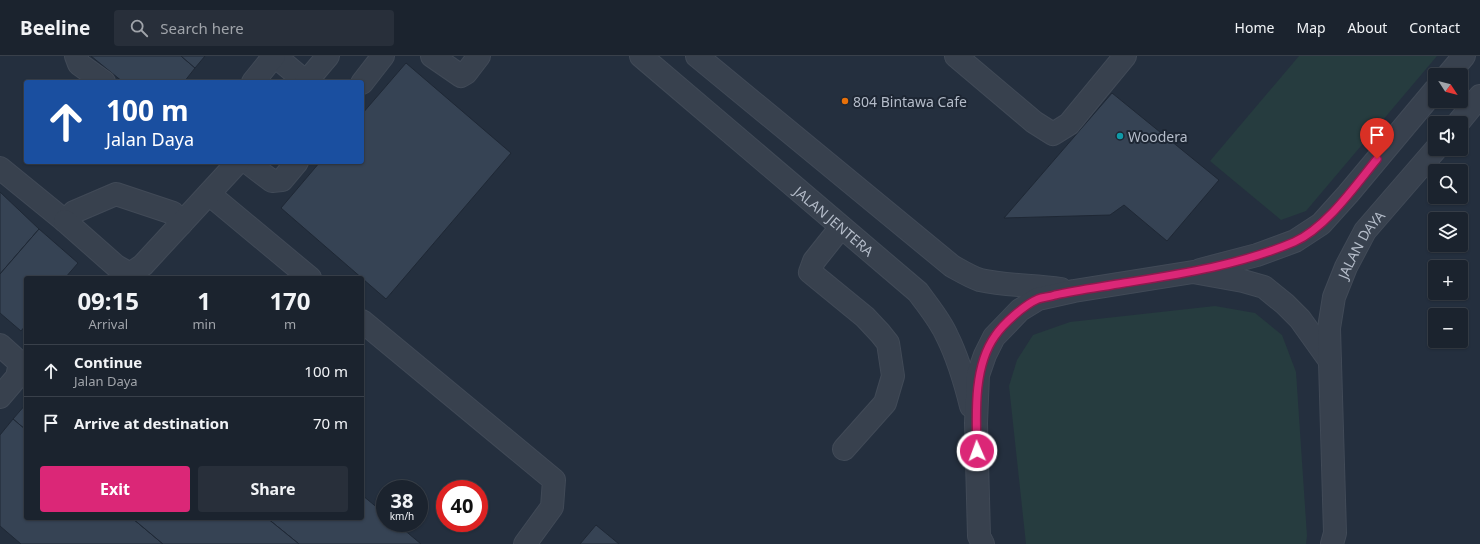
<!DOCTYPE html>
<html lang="en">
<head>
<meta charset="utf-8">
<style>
  :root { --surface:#1b232e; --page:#282f3a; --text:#f1f3f6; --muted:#a0a4aa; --line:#39404a; --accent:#db2777 }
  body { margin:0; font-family:"Noto Sans",sans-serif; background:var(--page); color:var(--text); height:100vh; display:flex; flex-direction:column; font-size:15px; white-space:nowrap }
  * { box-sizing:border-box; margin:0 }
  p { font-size:13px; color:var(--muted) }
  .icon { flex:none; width:22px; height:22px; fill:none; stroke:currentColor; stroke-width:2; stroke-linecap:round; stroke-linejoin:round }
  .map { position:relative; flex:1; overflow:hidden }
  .sheet { position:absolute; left:24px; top:220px; width:340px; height:244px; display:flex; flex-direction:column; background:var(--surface); border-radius:4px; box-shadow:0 1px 3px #0004,0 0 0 1px var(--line) }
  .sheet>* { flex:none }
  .hud { position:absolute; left:24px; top:24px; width:340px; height:84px; border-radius:4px; box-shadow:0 1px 3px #0004,0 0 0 1px var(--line); background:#1a4fa0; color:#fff; overflow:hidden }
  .needle { width:26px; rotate:126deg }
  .controls { position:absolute; left:1428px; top:12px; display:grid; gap:8px }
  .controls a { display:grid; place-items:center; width:40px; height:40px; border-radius:4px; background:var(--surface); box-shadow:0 1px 3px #0004,0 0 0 1px var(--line); font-size:20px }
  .speed { position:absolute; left:376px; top:424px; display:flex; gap:8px; font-size:20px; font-weight:700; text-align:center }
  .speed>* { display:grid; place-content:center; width:52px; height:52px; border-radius:50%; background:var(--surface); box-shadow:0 1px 3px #0004,0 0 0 1px var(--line); line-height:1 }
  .speed small { font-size:10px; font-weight:400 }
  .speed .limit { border:6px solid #d22; background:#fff; color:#111 }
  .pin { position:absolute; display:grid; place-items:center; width:34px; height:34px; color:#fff; margin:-41px -17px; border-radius:50% 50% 50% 0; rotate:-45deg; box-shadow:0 0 4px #0007 }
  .pin .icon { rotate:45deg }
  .me { position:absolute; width:44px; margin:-22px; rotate:358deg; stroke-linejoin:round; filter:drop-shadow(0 0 3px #0008) }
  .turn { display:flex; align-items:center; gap:14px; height:84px; padding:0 16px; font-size:18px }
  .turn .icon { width:52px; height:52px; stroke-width:2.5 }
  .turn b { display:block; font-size:28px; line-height:34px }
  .eta { display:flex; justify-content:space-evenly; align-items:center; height:68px; text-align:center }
  .eta b { font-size:24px; font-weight:700; line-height:28px }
  .action { display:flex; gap:8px; margin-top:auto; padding:8px 16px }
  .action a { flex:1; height:46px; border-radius:4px; background:var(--accent); color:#fff; font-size:16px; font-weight:700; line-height:46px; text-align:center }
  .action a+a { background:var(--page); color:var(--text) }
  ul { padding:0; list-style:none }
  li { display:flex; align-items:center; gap:12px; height:52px; padding:0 16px; border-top:1px solid var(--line) }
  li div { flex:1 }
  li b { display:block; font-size:15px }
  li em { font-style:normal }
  header { display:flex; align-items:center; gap:24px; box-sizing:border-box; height:56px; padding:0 20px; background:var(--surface); border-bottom:1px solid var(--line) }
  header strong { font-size:19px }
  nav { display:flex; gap:22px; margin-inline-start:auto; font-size:14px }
  .search { width:280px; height:36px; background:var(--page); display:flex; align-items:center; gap:10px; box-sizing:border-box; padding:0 14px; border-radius:4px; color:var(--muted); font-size:15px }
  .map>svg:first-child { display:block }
</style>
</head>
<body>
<header>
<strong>Beeline</strong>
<div class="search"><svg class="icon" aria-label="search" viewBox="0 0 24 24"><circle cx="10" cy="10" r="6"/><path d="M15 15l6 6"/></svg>Search here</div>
<nav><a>Home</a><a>Map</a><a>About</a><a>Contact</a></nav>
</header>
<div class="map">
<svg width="1480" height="488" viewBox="0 0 1480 488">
  <rect width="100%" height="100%" fill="#242f3e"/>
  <g fill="#263c3f">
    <path d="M1299,0H1437L1306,155L1281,164L1210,105Z"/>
    <path d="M1215,250L1255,257L1282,279L1296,316L1307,480L1306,488H1026L1009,330L1017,304L1033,279L1070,266Z"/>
  </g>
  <g fill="#364354" stroke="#1f2835">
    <path d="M91,0H181L195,12L184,26H123Z"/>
    <path d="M181,0H205L195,12Z"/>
    <path d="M406,7L511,97L386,243L281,152L320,106H362V58Z"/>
    <path d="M1112,37L1219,124L1167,185L1124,149L1110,159L1004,162Z"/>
    <path d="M0,136L39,173L0,218Z"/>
    <path d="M39,173L78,207L65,222H26V269L21,275L0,257V218Z"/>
    <path d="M26,348V374L13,363Z"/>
    <path d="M13,363L26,374V462H132L163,488H21L0,470V379Z"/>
    <path d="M362,439L385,458V467H396L421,488H299L267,462H362Z"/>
    <path d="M132,462H267L299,488H163Z"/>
    <path d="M596,469L619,488H580Z"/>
  </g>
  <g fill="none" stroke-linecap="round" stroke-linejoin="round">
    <defs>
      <g id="minor">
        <path d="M76,0L79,8L104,26"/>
        <path d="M275,0L306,26"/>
        <path d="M432,0L461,20L466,17L479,0"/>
        <path id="s1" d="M641,0L918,236C928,250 940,264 947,280C958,302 965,326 971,350"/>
        <path d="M697,0L952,210C961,215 971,221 980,224C1007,230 1034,229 1061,233"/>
        <path d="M956,0L1034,66L1053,78L1069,68L1125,0"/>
        <path d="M1448,19L1464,0"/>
        <path d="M253,26L274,0"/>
        <path d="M306,26L328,0"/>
        <path d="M362,27L383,0"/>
        <path d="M1458,67L1480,40"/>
        <path d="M247,106L272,125L282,124L297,106"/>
        <path d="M0,112L65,165L74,156L116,138L173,157L181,168"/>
        <path d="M209,138L310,222"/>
        <path d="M65,165L116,210L130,218L143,209L238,106"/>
        <path d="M841,171L814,205L810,216L865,261L880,277L888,287L893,320L885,347L844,393"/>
        <path d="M1200,214L1257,199L1295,185L1321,168L1348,138L1435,34"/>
        <path d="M362,265L554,424L552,451L525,488"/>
        <path d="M0,289L20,307L17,321L0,341"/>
        <path d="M983,488L979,480L976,367L978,319L985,299L994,281L1020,254L1038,243L1074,235L1193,216L1243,225L1264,231L1285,248L1300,263L1330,305"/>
        <path id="s2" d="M1332,488L1335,477L1329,272L1334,241L1346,211L1365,175L1436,93"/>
      </g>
    </defs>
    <use href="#minor" stroke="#414a57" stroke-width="24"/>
    <use href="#minor" stroke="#38414e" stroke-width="22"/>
  </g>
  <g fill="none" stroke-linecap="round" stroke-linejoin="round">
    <defs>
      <path id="route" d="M977,395C976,359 973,311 995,280C1003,268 1024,249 1038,243C1043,241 1050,241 1055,239C1078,234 1101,231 1124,227C1181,218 1240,209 1294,186C1326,172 1355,130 1377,103"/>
    </defs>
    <use href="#route" stroke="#8e194d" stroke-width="10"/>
    <use href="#route" stroke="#db2777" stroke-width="7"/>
  </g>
  <circle fill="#e8710a" stroke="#1d2633" stroke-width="1.5" cx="845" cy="45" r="4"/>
  <circle fill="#0f9aa8" stroke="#1d2633" stroke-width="1.5" cx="1120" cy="80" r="4"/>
  <g text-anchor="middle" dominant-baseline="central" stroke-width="4" stroke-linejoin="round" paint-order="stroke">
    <g font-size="14" fill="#b4bcc9" stroke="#1d2633" text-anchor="start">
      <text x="853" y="45">804 Bintawa Cafe</text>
      <text x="1128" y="80">Woodera</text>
    </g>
    <g font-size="14" fill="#b4bcc9" stroke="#1d2633">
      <text stroke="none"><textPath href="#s1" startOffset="254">JALAN JENTERA</textPath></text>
      <text stroke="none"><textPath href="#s2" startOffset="307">JALAN DAYA</textPath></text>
    </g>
  </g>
</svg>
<div class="controls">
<a><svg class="needle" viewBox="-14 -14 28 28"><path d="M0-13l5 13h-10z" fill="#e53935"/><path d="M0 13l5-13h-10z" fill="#a0a4aa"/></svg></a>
<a><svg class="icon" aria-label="sound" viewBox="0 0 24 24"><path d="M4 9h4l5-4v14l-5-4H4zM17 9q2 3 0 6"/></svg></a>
<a><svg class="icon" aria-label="search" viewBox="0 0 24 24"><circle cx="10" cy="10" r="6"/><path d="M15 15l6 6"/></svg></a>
<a><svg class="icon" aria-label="layers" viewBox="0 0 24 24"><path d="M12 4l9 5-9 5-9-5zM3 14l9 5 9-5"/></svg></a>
<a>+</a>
<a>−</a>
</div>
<div class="speed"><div>38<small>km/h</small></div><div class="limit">40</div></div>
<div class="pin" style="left:1377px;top:103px;background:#d93025"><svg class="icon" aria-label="arrive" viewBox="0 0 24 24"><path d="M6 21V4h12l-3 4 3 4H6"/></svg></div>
<svg class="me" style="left:977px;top:395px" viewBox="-20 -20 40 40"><circle r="17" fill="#db2777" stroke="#fff" stroke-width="3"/><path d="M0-11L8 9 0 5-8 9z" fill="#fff"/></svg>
<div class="hud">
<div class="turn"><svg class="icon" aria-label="ahead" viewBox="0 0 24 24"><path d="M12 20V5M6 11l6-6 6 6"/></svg><div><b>100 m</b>Jalan Daya</div></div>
</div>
<section class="sheet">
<div class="eta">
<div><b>09:15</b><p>Arrival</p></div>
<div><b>1</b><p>min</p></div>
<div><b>170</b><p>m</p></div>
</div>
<ul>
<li><svg class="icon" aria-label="ahead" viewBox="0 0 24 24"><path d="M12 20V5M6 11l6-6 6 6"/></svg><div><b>Continue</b><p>Jalan Daya</p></div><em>100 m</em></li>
<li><svg class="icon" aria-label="arrive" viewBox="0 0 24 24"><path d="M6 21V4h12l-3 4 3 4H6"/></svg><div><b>Arrive at destination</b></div><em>70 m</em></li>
</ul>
<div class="action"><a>Exit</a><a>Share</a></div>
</section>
</div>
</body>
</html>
